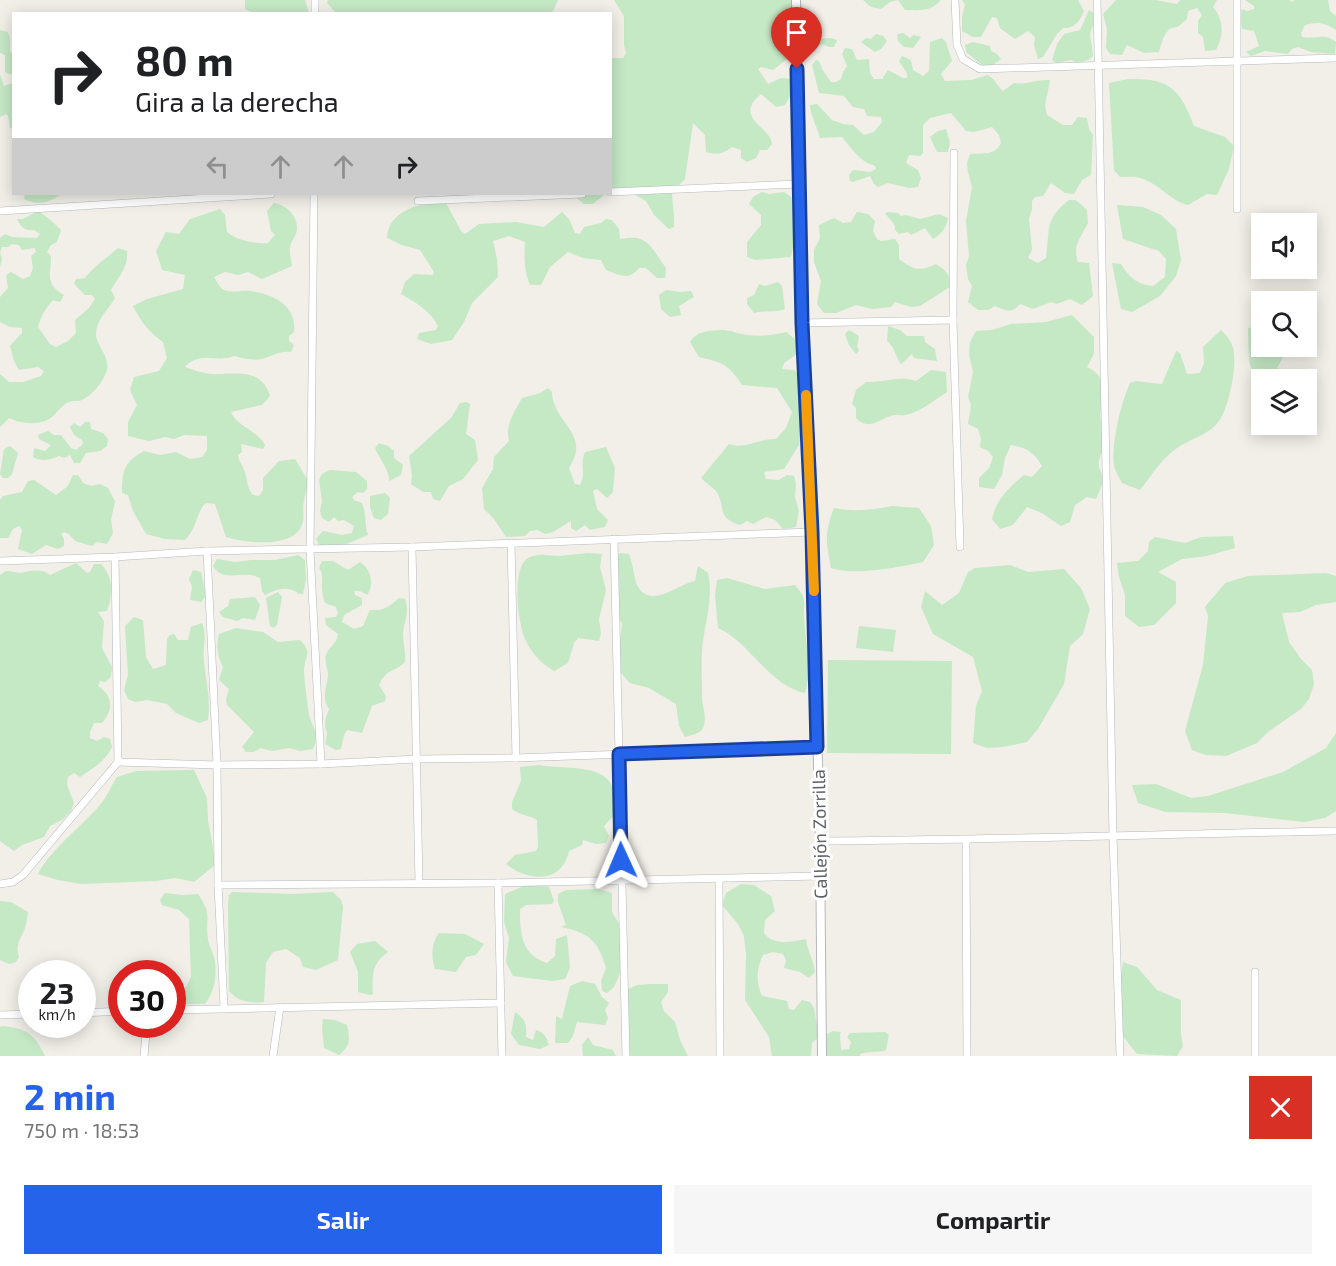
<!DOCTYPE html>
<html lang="es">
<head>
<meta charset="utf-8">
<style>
  :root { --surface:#fff; --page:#f6f6f6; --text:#202124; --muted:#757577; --accent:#2563eb }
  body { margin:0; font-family:"Exo 2",sans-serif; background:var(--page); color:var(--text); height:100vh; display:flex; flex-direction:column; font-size:22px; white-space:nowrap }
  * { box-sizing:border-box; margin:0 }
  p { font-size:20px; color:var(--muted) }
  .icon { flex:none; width:33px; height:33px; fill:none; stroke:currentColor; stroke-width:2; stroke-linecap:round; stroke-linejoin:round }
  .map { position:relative; height:1056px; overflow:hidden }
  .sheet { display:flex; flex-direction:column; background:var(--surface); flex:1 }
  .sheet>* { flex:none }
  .guide { position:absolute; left:12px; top:12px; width:600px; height:183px; border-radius:0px; box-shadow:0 3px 15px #0003; background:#fff; color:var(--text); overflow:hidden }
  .tools { position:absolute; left:1251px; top:213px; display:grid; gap:12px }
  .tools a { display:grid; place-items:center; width:66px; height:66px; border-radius:0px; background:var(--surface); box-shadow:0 3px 15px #0003; font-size:30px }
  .speed { position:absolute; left:18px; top:960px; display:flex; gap:12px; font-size:30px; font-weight:700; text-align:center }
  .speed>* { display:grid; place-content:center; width:78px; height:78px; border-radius:50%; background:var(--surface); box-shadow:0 3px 15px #0003; line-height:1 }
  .speed small { font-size:15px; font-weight:400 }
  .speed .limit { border:9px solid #d22; background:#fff; color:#111 }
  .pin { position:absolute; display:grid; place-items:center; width:51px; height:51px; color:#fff; margin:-62px -26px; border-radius:50% 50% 50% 0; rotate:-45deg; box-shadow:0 0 6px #0007 }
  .pin .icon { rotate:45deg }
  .me { position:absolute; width:66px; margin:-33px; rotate:359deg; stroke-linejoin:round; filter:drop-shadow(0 0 4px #0008) }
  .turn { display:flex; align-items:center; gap:21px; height:126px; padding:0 24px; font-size:27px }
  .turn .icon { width:78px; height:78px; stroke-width:2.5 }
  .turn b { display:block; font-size:42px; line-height:51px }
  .lanes { display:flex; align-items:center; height:57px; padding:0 24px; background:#0003; justify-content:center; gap:30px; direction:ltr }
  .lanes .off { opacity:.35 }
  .round { display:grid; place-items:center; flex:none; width:63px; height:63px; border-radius:0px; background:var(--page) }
  .head { display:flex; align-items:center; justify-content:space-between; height:102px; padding:0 24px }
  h1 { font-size:36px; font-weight:700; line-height:45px; color:var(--accent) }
  .action { display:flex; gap:12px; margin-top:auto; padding:12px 24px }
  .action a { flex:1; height:69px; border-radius:0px; background:var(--accent); color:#fff; font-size:24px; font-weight:700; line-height:69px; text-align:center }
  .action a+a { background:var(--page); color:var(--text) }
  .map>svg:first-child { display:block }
</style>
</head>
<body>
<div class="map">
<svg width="1336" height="1056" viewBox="0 0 1336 1056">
  <rect width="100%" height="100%" fill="#f1efe8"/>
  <g fill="#c5e8c5">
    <path d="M245,0H305L309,13H253L245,9Z"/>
    <path d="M328,0H558L552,13L337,14L327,3Z"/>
    <path d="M614,0H792C792,4 792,7 793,11C797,24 813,31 801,48L773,70L761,67L758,69L768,84L781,78L790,79L794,90L785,105L776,107L761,94C732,118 771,127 772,144L767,150H760L756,158L747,162L741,158V150L732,147C723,154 717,155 706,152L705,135L693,123L685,179L672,192C672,204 675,215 674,227L669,229L654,215L646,201L626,190L611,191V58H623L626,53L624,45V16Z"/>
    <path d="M863,0H898L890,2L881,9L871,7Z"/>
    <path d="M898,0H941C930,12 921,10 905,10Z"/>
    <path d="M962,0H1078L1084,11C1080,20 1075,29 1063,28L1057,34L1043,57L1038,59L1034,45L1035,37L1028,31L1015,39L1000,28L997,18L992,17L981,37H973L962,31V17L965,4Z"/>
    <path d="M1116,0H1155L1177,4L1180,0H1217L1213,7C1224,20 1224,36 1216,50L1205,51L1203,37L1198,33V21L1202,15L1197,8L1188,11L1187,19L1179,26L1169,29L1163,38L1159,52L1144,53L1127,45L1122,55L1110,54L1106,48L1107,29L1103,14Z"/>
    <path d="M1245,0H1289L1293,2L1294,0H1328L1330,11L1336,16V30C1325,23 1318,21 1305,25L1301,33L1302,37C1316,40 1324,32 1336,42L1335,54L1311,52L1298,47L1292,49L1288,54L1265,51L1251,56L1246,52L1259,46L1254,31L1242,29L1240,15L1242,9L1247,11L1254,9V6Z"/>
    <path d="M1089,10L1093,13V24L1090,34L1093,56L1088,60L1077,63L1071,60L1056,63L1052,60L1057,44L1064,34L1080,30Z"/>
    <path d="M0,30L8,32L10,38V51L13,55V74H8L5,71V55L0,53Z"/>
    <path d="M903,33L910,38L913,35L921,37L913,48L904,47L898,41L897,34Z"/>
    <path d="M876,34L883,36L887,41L881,49L875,52L861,42L866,38L871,39Z"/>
    <path d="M831,38L837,40L834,47H829L823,44L812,49L811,46L820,39Z"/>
    <path d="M942,38L946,42L952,61L941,74L945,81L971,80L988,75C995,79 997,86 1003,91L1014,83C1027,85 1037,79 1050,80L1045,106L1047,115L1063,125H1072L1078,117L1087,118L1089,129L1093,135L1091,175L1082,180L1074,194L1065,193L1051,183L1043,196L1035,197L1032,201V209L1029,219L1032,250L1028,258L1038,263L1046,258C1050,231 1044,219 1069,200H1076L1087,210L1088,223C1081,237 1072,246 1078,262L1089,263L1093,296L1082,305L1070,299L1057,304L1051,302L1033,309L1020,304C1012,314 1006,311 995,306L988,310H978L968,302L972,286L968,279L966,265L969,256L966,221L972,187L968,172L967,163L970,154C983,153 995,156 1001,143L999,135L992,127L974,132L966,131L951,113L930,118L923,125V153L920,156L909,155L906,163L918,170L921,178L918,187L909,188L888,183L878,187L874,184L870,176L853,182L850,181L849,175L853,170L870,172L876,169L875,166C860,162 852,149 842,137L820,138C817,126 811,118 810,105L817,104L832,120L843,124L853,125L864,135L874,132L882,122L881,117L867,116L864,109L853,107L844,96L819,93L812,65L816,60L819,61L822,69L831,82H836L841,79L843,72L847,66L842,54L845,48L852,49L857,60L869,59L870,73L874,79H882L888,70L903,78H907V73L899,61L902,56L911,60L913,70L923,76L929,71L930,42Z"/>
    <path d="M973,42L990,46L991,51L997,54L1001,59L993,65H982L966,52L965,45Z"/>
    <path d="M0,74L4,86L13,83V129L10,128L8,116L6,114L0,117Z"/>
    <path d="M1128,79C1170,78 1180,89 1194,126L1225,137L1234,146L1229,169L1217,195L1207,194L1188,205C1170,201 1159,183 1140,178C1135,176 1127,177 1120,177L1114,170L1109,83Z"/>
    <path d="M946,129L950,142L948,152H937L930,137L938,131Z"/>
    <path d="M762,192L769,194L784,192C786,194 790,195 792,198C799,209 794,245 791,257L755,260L747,257V242L761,225V215L749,204L753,197Z"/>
    <path d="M25,194H61C49,203 38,206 24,199Z"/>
    <path d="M543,194H605L593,204H584L572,194Z"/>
    <path d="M445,201L461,231L465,234L479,224L516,222L544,227L562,212L569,219L575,233L580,234L584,227L601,223L606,219L612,220L619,229L620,239C649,233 651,248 666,268L665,278H657L646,268H639C629,281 620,275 606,270L601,260L583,258L568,252L550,267L541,285H530C524,271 524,257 525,242L509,236L493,241L497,259L498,277L472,303L464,322L452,340L431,344L417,339L419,333L436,330L438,326C431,311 415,302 401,294L405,282L414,274L433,275L434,272L420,250L402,245L387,238C388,210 421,203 445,201Z"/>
    <path d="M274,203C286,205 298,216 297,229C297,235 291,241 290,247C289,252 291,260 292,266L262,279L248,272L238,275L225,272L214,277C216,280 219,286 222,289C231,294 242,290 251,291C275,295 297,306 294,332L289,336V341L294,345L291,352C281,351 276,354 268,357C257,362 245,359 234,356C218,363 199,351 185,367C194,370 204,374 213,374C237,374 262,368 270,396L262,405L231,412C236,426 257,430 265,445L263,449L241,444L242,452L238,455C239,462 242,464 244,470C248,479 246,487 253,495L259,496L263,490V478L279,461L295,459L309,482C307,488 305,495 304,501C302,508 305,518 302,525C293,549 245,543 226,537L215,504L206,503C196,511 198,527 185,540L165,539L146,534L133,511L128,495L122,493C122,471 124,462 144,451L160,455L176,452L190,459L202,457L207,450V436L184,435L174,439L165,437L149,441L128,436V422L137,405L130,390L134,377L159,371L167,358L163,342C149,332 141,322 133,306L147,299L183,289L185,275L162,270L156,251L166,232L179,234L190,219L220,209L225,215L227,232C238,241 255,244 268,243L275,235L271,231L267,211Z"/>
    <path d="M1117,205L1143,207L1161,215L1176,229L1181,260L1176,276L1160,296L1132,312L1121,309L1112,263L1121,264C1130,278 1136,284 1153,286L1165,277L1166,259L1159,251L1123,239Z"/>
    <path d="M38,211C46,216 54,223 61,230L57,242L51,245L47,252L51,256C51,275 44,283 64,295L60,302L53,300C45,309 41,316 38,327L50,344L56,347L68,341L76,333L75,320L89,308L95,299L92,295H85L74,284L76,279L85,278C94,266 107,258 118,248L127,251C129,267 118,277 111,290L115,298C108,310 96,320 96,334C96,347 112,357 106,373C102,383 92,395 82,400C78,402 73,400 69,402C61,405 58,412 52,417C42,426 20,424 9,418L0,427V374L9,382H23L41,376L44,371L38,367L19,370L14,361L10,346L22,333V328L10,327L0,322V297L8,288L6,275L11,272L23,279L30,276L33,268L31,256L36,252L35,248L22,250L19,245L12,244L8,247H2L0,253L2,259L0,267V238L5,234L12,237L37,238L40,234L34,230C25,231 21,227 17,219H23Z"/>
    <path d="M857,212L868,214L875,221L873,231L877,239L881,241L895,239L899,245V259C914,270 919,272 936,264C947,271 950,274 950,287L920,306L911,307L895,302L891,307L872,309L856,305L836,313H824L817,304L821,281L814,262V250L820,238L819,225L834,218L843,223L851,222Z"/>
    <path d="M888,212L898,213L901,216L906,215L920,219L939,214L948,218C946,228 942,234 933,239L925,228L911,235L908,232L899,234L895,230C896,222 889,220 885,213Z"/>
    <path d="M778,282L782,286L785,309C774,313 765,310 754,313L747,304V298L754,295L759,284L765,286Z"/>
    <path d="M666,290L681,292L691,291L694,297L679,306L681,315L670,317L661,309L659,295Z"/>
    <path d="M1072,315L1094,337V354L1087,367C1114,379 1097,403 1101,421C1103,429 1105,435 1104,444C1101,460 1093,462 1105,478L1096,499L1087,497L1075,505L1070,522L1061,526L1042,513L1027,507L1013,525L1000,529L992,519C996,500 1009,487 1024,475L1032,477L1042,466C1034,452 1027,448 1011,445L1005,458L1002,475L994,489L979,487V478L989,468L993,457L988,451L980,447L981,439L978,429L968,424L971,405L968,397L973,372L969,355L970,342L976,331L992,330L1011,324L1046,322Z"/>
    <path d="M888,326L900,330L907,336H924L925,342L935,349L937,361L914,358L912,354L901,364C895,356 895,347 887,341Z"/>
    <path d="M1261,326L1262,346H1306L1307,331L1310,346L1307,351L1297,350L1285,354L1277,368L1286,379L1262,380L1261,387L1255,383L1249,361L1248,328Z"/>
    <path d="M722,330C731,330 738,334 747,335C760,337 773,335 786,332L800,343V352L784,363L782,369L794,370L801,376L802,418L799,445L784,469L764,472L766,479L779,480L787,475L794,476L796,484L795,497L799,511L796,527L783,529L775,520L766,517L753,524L747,521L740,525C715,517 727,507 716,491C712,487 705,482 701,478L729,444C744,450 760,438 776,439L786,428L792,412L777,388L742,385C729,364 721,362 699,357L690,342C698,330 709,331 722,330Z"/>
    <path d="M849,330L859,336L857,346L859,351L856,354L849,345L845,334Z"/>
    <path d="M1221,330C1225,334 1230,339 1232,345C1239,360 1229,408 1219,421C1210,434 1193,438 1180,446C1163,456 1152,475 1140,490L1122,483C1119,477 1115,471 1114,466C1111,445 1121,402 1130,383L1136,381L1162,384L1176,351L1180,353L1187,374L1200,373L1204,363L1203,347Z"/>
    <path d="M931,370L946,372L947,392C934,400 921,412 905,415C900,416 895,414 891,416C877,420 869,431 856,418V408L852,404L856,390L866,382C883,383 899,375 916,381Z"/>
    <path d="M548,388L552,392C553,424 592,433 569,468L575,484L580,485C587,471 579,467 585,452L606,447L615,468L613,492L607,498L597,489L593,491L597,509L608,520L605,527L590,530L585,525L576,531L571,528V521L553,532L545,534L537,530L530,531L525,536L506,537L494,519L484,509L482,488L493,469L494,457L509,441C505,424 514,413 522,398L540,393Z"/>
    <path d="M466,402L470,404L466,434L475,440L478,460L463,479L449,486L440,501L433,499L431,492H423L411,484L412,475L409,456L451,418L460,403Z"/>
    <path d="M85,422H90L91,429L103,433L108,439L107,446L100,451L86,453L80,463H74L70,455L64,458L59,456C51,460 41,462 33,457L34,448L45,451L51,445L39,439L38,435L48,431L54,435H61L71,448L76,450L83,444L82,440L74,435L70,427L74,423L80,427Z"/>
    <path d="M379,443L388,446L394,451V458L403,465L401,475L389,481C390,471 379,458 375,448Z"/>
    <path d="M10,446L18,453L12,474L8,478H3L0,474L4,449Z"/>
    <path d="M330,470L356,472L367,481V489L363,493L358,492L352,497L354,500L362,503C367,514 364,524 368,535L344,545L320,547L316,539L323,531L342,535L352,533L354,526L344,520L338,521L334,517L329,522L322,518L320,511L322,501L319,480L322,474Z"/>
    <path d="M73,475H78L83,483L91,486L100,484L108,488L115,501L111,520L113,533L107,544L97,542L92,546L75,541L69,534L64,532L61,534L64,539V546L58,549L46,545L32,554L18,549L22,530L19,526L13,529L8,538H0V500L3,496L22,492L28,481L34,480L56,495L68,486Z"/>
    <path d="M385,493L390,498L388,514L381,520L374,518L370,507V496Z"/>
    <path d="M892,506L919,508L931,526L934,545L923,562C898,567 856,576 831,568C826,542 824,534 834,508C854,512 872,510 892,506Z"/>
    <path d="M1233,536L1235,548L1207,556L1182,559L1158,572L1176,582V603L1154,625L1139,627L1125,616V595L1119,577L1117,563L1138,561L1148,551L1149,542L1155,537L1185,543L1201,537Z"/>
    <path d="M588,553L602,554L600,567L606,590L599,619L601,634L599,641L578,638L574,643L568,663L554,671C541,663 533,655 526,641C518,625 511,568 528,558C539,552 549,556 560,556C569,555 579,554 588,553Z"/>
    <path d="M620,553L629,554C633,563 634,580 638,587C652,609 678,584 695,581L698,566L708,573C714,599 704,625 702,651C701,665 702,679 702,693C701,704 707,715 704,726C701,734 692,735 685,737L679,726L676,704L649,688L630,683L621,673L619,649L622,624L616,611V558Z"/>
    <path d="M298,555L305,560L306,580L303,594H299C288,585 277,589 265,595L262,591L260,578C244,569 223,584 213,566L217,559L235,562L251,560H275Z"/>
    <path d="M322,561H333L348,570L360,562C371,569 375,585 367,595L360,591H354L355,595L362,598V605L344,615L342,622L354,629L363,626L370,610C384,611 389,607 399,598L405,599C410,612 404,621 403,633C403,643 406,652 405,662C395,672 386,669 379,685L386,696L385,701L372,706L362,733L347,730L344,735L341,749L336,750L325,744L327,733C323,725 326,717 329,709C321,698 327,687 328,675C328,668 324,661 326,655C329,646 337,645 338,634L326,625L325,618L336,617L338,613L336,607L325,603C321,592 322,585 322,573L319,568Z"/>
    <path d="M76,563L87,573L90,572L94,564H101C114,578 113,594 107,611L98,612L104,621L102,648L112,667L111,676L106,682L100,681L98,686C113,696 114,709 102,723H94L90,732V738L97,741L104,737L110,739L112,747C105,762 93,768 80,777L74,773L68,777L67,785L74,803L71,811L62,820L50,826L44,837L22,845L14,851L0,841V575L6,571C11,571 17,573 21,573C31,571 41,568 50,575Z"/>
    <path d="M1010,565L1028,572L1064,569L1081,588L1090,609L1083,634L1070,646L1064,684L1038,729L1027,742L1003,747L987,748L973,743L976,706L982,691L973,657L933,634L921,607L925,591L942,605L959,593L968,572L975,568Z"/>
    <path d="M193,570L201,572L206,596L201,602L190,600L192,587L189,579Z"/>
    <path d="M1326,573L1336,576V602L1316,605L1300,612L1282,613L1289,642L1301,659L1312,670L1314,684L1309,699L1301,709L1268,732L1257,743L1226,756L1206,755L1192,750L1185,731L1203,665L1208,616L1205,607L1225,583L1248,576Z"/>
    <path d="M727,578L765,589L795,585C799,590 804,595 804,601C805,606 803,611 804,616C805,643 813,666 805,693C767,684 751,643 718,628L715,595L717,580Z"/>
    <path d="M278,592L282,597L277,625L273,628L270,626L266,598Z"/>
    <path d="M255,597L260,605L255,620L243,618L237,621L223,617L219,612L228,606L230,599Z"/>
    <path d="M134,617L143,620L146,657L153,669L166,665L167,639L170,635L174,634L178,640H188L191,627L202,623C208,635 202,649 204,662C206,683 211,698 208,720L199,723L176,713L167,704L147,700L135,702L128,699L124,690L128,675L125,626Z"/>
    <path d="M859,626L896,630L893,652L856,648Z"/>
    <path d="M236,628L263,632L278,642L300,640C313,653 305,655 304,670C304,676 308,713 310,718C314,729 319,735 313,749L300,751L289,748L272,751L261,748L254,752H246L242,747L254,732L227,705L226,699L229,689L219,680L223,667C217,655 216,647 219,634Z"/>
    <path d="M828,660L952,661L951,754L827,753Z"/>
    <path d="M1336,733V811L1325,818L1304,822L1225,813L1166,812L1138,803L1132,785L1156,784L1191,798L1208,796L1283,772L1326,748Z"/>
    <path d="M539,765C559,770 606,762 613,789C615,796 615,805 616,813L604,826L609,836L606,843L596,844L583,840L582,845L569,851C562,884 528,882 506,864L515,855L536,851L538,847L537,820C529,815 519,815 512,809V802L521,781L520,767Z"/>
    <path d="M194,770L207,798L208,821L212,841L215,865L194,882L175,878L156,881L81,884L58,880L38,874C50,850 81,827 100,805C107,797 111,786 117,777L136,771Z"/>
    <path d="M533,882L549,887L554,901L552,904L526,905L520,909C520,933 521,955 547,963L555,956L556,939L567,935L570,968L565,979L552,981L513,976L506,962L509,938L504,922L505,894Z"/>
    <path d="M741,884L754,885L771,896L775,911L765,920L764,933C773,946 792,942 806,939C807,951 814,960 815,972L809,978L800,972L784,968L786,960L783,954L773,952L763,955C756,969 756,982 762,996L787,1001L789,1009L794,1010L802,1000L810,1002L814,1008L819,1037L812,1043L811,1056H772L769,1037L745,1000L746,955L744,936L738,924L722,905L726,893Z"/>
    <path d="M598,889L612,893V912L621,927V971L614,987L607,993L602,991L601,981L606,968C598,940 589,933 561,927L566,925L558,902V894L566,890Z"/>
    <path d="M232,892L292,894L333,892L341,900L343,907L338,960L316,970L303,967L300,958L286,949L273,952L266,963L264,1002C251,1004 237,1001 229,991L228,904L229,895Z"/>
    <path d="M165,893L182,895L198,894C213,917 205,915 208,939C209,947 214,954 215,962C217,976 214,993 205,1004H173V990L186,987L191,977L189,919L179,910L162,905L160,900Z"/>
    <path d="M0,901L11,902L28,912C27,917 27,923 25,928C21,939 15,944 19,957L16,962L9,964L0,960Z"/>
    <path d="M439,933L465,934L484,944L476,955L466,957L456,972L435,969C431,957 431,944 439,933Z"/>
    <path d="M375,941L388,952C372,963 372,975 373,994L370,995L358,992V972L350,952L357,944Z"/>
    <path d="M1123,962L1137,967L1157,990L1181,1000V1035L1183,1046L1177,1056L1137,1054L1122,1035L1117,1007Z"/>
    <path d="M582,981L595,984L602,997L609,1003L605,1010L608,1018L605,1025L577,1022L573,1036L568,1043H555L556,1016L562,1019L570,986Z"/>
    <path d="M651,984H668V992L661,1002L664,1011L675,1022L680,1040L688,1056H623L622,1047L626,990L637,985Z"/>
    <path d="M515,1012C526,1020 527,1024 526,1037L533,1040L536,1030C544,1032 547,1038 549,1045L540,1049L519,1045L511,1034Z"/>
    <path d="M323,1019L335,1020L347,1025C350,1040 351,1045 339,1055L324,1048L322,1027Z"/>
    <path d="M3,1026C28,1029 34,1034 45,1056H0V1027Z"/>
    <path d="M833,1031L841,1032L840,1034L841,1050L849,1049L851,1042L847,1037L850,1033L885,1032L889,1035L886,1050C879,1053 869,1051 860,1054V1056H827L825,1035Z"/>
    <path d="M588,1037L593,1045L613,1050L616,1056H583L582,1045Z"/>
  </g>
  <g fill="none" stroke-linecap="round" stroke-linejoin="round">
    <defs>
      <g id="minor">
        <path d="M315,0V14"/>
        <path d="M955,0L957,45L963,59L980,69L1336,58"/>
        <path d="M1097,0L1113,835L1120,1056"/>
        <path d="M1237,0V209"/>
        <path d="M954,153L953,320L960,547"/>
        <path d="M610,192L799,184"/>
        <path d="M314,194L310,550L321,764"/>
        <path d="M418,201L582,194"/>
        <path d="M0,211L271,194"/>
        <path d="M802,323L953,320"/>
        <path d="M614,539L626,1056"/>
        <path d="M511,543L516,758"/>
        <path d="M412,547L419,883"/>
        <path d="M207,551L217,765L218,885L224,1008"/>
        <path d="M0,561L115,557L207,551L412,547L812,532"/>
        <path d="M118,762L217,765L321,764L417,759L516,758L817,747"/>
        <path d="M966,840L967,1056"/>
        <path d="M820,841C992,840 1164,834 1336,831"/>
        <path d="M719,879L720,1056"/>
        <path d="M498,883L502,1056"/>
        <path d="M0,884L13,882L23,875L118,762L115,557"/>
        <path d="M218,885L498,883L820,876"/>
        <path d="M172,1010L501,1003"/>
        <path d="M82,1013L122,1011"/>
        <path d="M0,1015L32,1014"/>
        <path d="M144,1056L147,1024"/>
        <path d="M273,1056L280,1007"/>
        <path d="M1255,1056V972"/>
      </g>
      <path id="tertiary" d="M796,0L802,323L812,532L820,841L822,1056"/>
    </defs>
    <use href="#minor" stroke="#b5b8bc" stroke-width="8"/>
    <use href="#tertiary" stroke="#b5b8bc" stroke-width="10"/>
    <use href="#minor" stroke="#fff" stroke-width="7"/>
    <use href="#tertiary" stroke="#fff" stroke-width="8"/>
  </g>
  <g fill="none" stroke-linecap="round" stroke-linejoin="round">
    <defs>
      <path id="route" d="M621,860L619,754L817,747L812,532L802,323L797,69"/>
    </defs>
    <use href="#route" stroke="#184099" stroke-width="15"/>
    <use href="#route" stroke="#2563eb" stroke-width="10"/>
    <path stroke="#f59e0b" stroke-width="10" d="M806,395L814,591"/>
  </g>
  <g text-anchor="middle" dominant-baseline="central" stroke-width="6" stroke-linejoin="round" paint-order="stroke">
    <g font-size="18" fill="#5f6368" stroke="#fff">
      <text transform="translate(819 834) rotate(-91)">Callejón Zorrilla</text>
    </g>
  </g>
</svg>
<div class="tools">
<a><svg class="icon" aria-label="sound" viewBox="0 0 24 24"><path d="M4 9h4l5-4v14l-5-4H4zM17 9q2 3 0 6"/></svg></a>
<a><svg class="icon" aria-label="search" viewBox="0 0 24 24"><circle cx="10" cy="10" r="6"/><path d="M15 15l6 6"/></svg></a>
<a><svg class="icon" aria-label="layers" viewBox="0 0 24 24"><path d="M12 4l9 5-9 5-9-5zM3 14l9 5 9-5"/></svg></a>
</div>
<div class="speed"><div>23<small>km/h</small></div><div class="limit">30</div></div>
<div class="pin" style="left:797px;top:69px;background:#d93025"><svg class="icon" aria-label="arrive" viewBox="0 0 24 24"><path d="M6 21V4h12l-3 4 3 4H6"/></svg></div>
<svg class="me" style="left:621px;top:860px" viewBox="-20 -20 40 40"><path d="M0-17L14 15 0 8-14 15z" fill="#2563eb" stroke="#fff" stroke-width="4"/></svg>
<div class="guide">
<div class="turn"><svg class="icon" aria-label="right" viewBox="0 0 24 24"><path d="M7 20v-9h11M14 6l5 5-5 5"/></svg><div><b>80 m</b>Gira a la derecha</div></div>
<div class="lanes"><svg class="icon off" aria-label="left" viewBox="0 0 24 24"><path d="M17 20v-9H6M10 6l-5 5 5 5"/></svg><svg class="icon off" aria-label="ahead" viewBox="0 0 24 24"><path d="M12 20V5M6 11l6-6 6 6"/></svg><svg class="icon off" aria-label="ahead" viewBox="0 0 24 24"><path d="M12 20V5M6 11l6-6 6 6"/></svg><svg class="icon" aria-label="right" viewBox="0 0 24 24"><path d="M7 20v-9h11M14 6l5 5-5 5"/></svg></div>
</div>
</div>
<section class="sheet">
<div class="head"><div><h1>2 min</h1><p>750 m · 18:53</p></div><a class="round" style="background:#d93025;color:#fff"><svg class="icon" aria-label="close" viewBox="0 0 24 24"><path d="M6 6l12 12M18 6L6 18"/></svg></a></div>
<div class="action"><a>Salir</a><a>Compartir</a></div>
</section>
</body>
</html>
